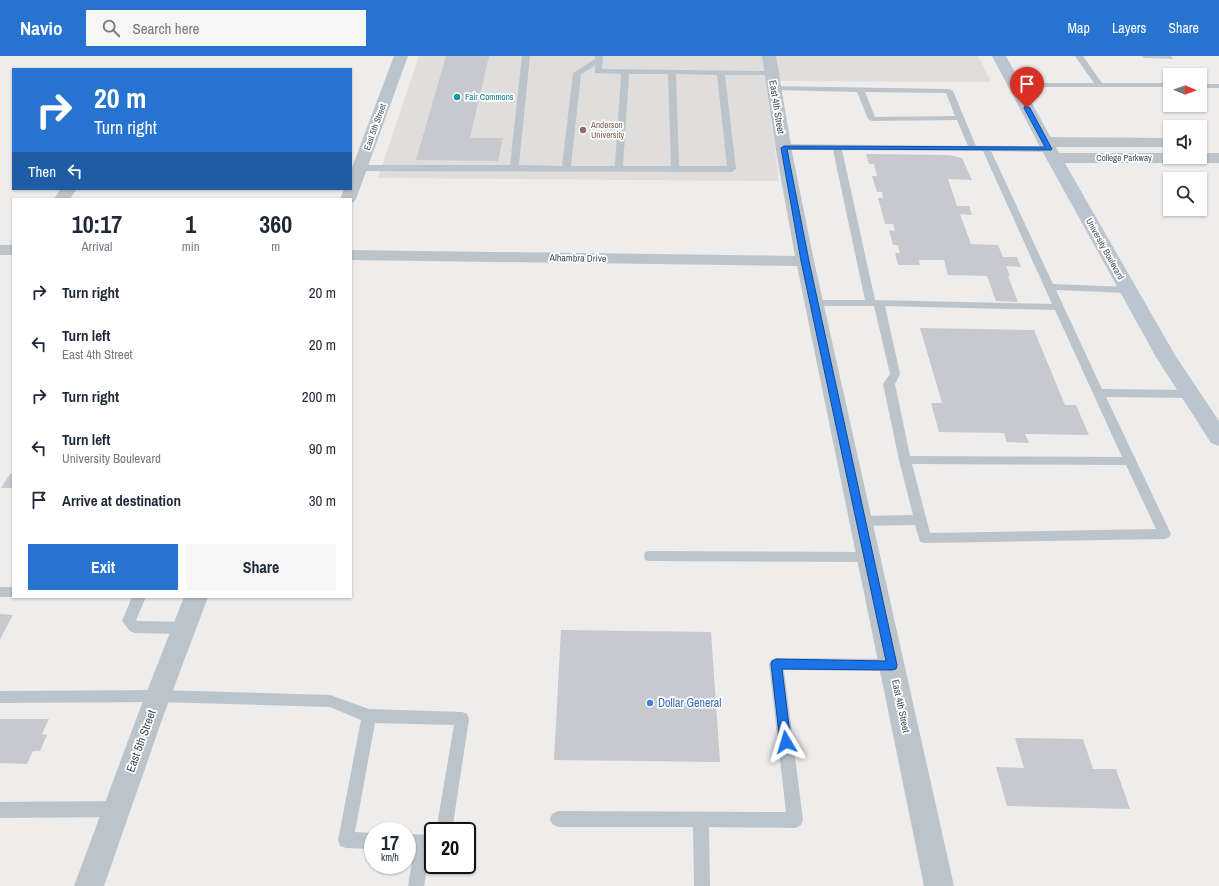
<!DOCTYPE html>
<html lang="en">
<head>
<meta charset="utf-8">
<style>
  :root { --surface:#fff; --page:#f6f6f7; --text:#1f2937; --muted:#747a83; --accent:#2674cf }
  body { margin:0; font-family:"Archivo Narrow",sans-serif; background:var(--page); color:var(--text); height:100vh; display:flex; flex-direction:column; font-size:15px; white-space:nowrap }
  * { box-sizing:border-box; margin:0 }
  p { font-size:13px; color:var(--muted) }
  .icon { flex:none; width:22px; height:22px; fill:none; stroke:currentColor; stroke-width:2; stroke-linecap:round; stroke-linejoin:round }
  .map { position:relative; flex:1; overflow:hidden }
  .sheet { position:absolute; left:12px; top:142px; width:340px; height:400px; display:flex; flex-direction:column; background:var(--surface); border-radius:0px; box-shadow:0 1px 3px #0004 }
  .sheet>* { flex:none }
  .top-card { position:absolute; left:12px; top:12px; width:340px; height:122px; border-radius:0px; box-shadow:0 1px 3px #0004; background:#2674cf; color:#fff; overflow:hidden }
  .needle { width:26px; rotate:91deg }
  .tools { position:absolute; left:1163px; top:12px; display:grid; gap:8px }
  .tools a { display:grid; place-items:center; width:44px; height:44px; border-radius:0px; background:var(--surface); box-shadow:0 1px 3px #0004; font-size:20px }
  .speed { position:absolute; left:364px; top:766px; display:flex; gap:8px; font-size:20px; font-weight:700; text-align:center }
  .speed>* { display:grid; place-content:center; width:52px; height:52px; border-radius:50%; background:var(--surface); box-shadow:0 1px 3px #0004; line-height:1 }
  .speed small { font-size:10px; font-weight:400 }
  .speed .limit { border:2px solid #111; border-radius:6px; background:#fff; color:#111 }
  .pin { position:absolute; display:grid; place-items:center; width:34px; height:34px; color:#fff; margin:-41px -17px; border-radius:50% 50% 50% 0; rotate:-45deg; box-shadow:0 0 4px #0007 }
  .pin .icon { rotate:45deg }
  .me { position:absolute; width:44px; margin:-22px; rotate:353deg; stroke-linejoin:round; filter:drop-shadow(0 0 3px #0008) }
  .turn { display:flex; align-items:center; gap:14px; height:84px; padding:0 16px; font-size:18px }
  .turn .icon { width:52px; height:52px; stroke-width:2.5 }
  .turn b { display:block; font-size:28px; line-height:34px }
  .then { display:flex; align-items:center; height:38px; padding:0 16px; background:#0003; gap:8px; font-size:15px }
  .eta { display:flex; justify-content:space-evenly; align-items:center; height:68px; text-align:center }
  .eta b { font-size:24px; font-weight:700; line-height:28px }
  .button { display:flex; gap:8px; margin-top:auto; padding:8px 16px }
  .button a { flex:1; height:46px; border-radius:0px; background:var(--accent); color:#fff; font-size:16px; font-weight:700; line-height:46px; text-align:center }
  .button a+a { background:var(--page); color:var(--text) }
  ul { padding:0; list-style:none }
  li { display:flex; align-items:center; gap:12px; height:52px; padding:0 16px }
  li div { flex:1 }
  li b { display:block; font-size:15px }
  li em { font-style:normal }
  header { display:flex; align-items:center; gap:24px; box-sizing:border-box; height:56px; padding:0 20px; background:var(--accent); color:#fff }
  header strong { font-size:19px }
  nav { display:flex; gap:22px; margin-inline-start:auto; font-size:14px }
  .search { width:280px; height:36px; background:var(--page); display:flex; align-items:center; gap:10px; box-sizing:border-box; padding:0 14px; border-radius:0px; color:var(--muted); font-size:15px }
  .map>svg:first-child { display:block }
</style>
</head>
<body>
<header>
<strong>Navio</strong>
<div class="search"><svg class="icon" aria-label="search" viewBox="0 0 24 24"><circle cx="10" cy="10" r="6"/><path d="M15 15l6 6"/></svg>Search here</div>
<nav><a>Map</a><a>Layers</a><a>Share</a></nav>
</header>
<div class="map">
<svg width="1219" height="830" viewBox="0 0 1219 830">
  <rect width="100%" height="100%" fill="#efecec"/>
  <path fill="#e0dddd" d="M419,0H978L991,26L766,25L779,125L378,122Z"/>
  <g fill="#c7c9cf">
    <path d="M446,0H489L470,82H503L498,105L416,104Z"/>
    <path d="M1142,0H1171L1173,3L1144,2Z"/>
    <path d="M866,98L949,99L962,102L972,124L948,123L957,150H969L972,159L960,158L971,188L998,189L1003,201H1017L1021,211L1006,210L1010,220H1008L1018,246L996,245L987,220L948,219L944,204H919L920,209H898L895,197H900L898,189H893L889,174L895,175L893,168H885L878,142H883L882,136H877L872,120H877L874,108H869Z"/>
    <path d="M920,272L1034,274L1065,349H1076L1089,379L1025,378L1029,387L1007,386L1004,377L939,376L931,347H942Z"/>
    <path d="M10,418H13V432H1Z"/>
    <path d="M0,558L13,559L0,583Z"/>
    <path d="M561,574L711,576L720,706L554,704Z"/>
    <path d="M0,663H49L42,678L47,679L40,695H33L27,708L0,707Z"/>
    <path d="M1015,682L1083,683L1093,713H1116L1130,753L1007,750L996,711L1024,712Z"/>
  </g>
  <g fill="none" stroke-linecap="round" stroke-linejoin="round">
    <g fill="#bbc4cb" fill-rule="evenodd">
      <path d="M522,0H530L519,109L562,110L573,17L595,3V0H603L602,13L772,15L776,17L772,19H725L736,113L732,116L360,115L356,112L360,109H510ZM595,10V17L621,18L615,110H571L581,18ZM629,18H668L671,110H623ZM676,18L717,19L727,110H679Z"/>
      <path d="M1075,0H1083L1102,27H1170V31H1015L1011,29L1015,27H1094Z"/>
      <rect x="1200" y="28" width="19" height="4"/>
      <path d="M771,30L949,33L953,35L976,90L1052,91L1053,93L1049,96L991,95L1053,228L1128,231L1133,234L1128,237L1056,234L1102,333L1190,334L1194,335L1196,338L1194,341L1190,342L1106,341L1171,478L1169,481L1165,483L925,487L920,486L915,469L861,470L857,468L855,465L857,462L861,460L913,459L899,404L883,328L890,318L874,250H814L809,247L814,244H865L833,94H784L780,91L784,88L968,90L957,64L872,65L868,63L857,36L774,34L770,32ZM865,36L946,37L955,60L875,61ZM842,94L983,95L1052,248L875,244ZM885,250L1055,254L1122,401L910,400L895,328L900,318ZM912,408L1126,409L1156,473L930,477Z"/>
      <path d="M650,495L868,496L873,497L874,501L873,505L868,506L650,505L645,504L644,500L645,496Z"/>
      <path d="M0,531H13V541H14H0Z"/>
      <path d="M132,541H146L136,564L138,565L184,566L189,568L191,572L189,576L184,578L135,577L130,575L122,565Z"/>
      <path d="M776,602L892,603L897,605L899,609L897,613L892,615L784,614L803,764L801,769L795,772L709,771L710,830H694L693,771H558L552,768L550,763L552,758L558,755L786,756L769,608L771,604Z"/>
      <path d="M158,634L330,639L369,653L462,656L467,658L469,663L452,775H436L454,669L375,667L355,776L373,777V793L346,792L340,790L338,784L361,664L330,651L158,646L0,647V635Z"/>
      <path d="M117,745L123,748L125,753L123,758L117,761L0,762V746Z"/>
      <path d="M407,778L433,779V795H430L424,830H408L414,794H407Z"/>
    </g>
    <g fill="#bbc4cb" fill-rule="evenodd">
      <path d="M394,0H408L356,143L354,146L351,147V143H340L344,133H351V114Z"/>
      <path d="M762,0H776L793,101L814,205L954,830H924L797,210L351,204V194L795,200L777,101Z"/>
      <path d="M1045,81L1167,82L1170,83V91H1045L1040,89L1037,86L1040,83Z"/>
      <path d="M1054,97H1170V101H1200V97H1219V107H1054L1048,105L1046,102L1048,99Z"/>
      <path d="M61,133H77L70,143H54Z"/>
      <rect x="0" y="189" width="13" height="10"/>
      <path d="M184,541H208L164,658L104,830H74L138,658Z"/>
    </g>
    <path fill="#bbc5cf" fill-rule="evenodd" d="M992,0H1006L1062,102L1175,299L1219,365V390L1211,387L1156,301L1046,102Z"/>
  </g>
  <path fill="#1a73e8" stroke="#114b97" d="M1025,50L1030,52L1052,93L1051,94L787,93L809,205L897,609L896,613L892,614L782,613L791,686L790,690L786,691L782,690L780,686L771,608L772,605L776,603L886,605L801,205L781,92L784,90L1045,91L1024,52Z"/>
  <circle fill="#0f9aa8" stroke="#fff" stroke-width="1.5" cx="457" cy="41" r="4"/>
  <circle fill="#8d6e63" stroke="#fff" stroke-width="1.5" cx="583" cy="74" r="4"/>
  <circle fill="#3f7fe0" stroke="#fff" stroke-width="1.5" cx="650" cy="647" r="4"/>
  <g text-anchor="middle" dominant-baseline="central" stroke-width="3.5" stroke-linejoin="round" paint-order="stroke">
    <g font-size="9" fill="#0d838f" stroke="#fff" text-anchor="start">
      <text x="465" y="41">Fair Commons</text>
    </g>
    <g font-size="9" fill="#785e54" stroke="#fff" text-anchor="start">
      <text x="591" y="69">Anderson<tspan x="591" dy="10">University</tspan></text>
    </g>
    <g font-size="9" fill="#465058" stroke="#fff">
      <text transform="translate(375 71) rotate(-70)">East 5th Street</text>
      <text x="1124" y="102">College Parkway</text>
      <text transform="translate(1105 193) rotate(61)">University Boulevard</text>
    </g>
    <g font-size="10" fill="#465058" stroke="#fff">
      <text transform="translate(777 51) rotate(81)">East 4th Street</text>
      <text transform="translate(578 202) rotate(1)">Alhambra Drive</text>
      <text transform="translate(901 650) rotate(78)">East 4th Street</text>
    </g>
    <g font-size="12" fill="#366cbe" stroke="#fff" text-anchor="start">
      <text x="658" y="647">Dollar General</text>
    </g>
    <g font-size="12" fill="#465058" stroke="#fff">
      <text transform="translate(141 685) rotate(-70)">East 5th Street</text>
    </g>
  </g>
</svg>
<div class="tools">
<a><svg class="needle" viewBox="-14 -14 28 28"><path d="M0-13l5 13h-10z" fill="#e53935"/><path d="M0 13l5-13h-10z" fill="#747a83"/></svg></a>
<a><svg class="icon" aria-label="sound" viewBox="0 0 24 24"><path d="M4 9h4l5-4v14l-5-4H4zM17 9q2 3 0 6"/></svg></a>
<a><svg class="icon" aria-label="search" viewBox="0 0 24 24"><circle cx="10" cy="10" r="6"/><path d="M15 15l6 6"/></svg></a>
</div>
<div class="speed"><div>17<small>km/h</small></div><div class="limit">20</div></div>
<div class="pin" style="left:1027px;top:52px;background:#d93025"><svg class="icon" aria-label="arrive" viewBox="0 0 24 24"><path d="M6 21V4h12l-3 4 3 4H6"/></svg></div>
<svg class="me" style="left:786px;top:686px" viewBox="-20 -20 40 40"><path d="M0-17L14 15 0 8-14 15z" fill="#1a73e8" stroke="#fff" stroke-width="4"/></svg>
<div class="top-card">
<div class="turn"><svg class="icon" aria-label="right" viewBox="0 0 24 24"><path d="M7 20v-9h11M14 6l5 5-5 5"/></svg><div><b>20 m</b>Turn right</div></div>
<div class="then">Then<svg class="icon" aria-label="left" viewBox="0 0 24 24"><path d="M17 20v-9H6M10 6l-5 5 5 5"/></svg></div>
</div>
<section class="sheet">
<div class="eta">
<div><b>10:17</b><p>Arrival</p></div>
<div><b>1</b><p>min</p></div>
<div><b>360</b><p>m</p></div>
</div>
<ul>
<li><svg class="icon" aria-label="right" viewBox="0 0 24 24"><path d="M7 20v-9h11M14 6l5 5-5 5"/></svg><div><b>Turn right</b></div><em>20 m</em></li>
<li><svg class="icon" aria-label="left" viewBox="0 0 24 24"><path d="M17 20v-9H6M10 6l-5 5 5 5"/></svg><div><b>Turn left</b><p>East 4th Street</p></div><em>20 m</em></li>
<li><svg class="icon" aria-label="right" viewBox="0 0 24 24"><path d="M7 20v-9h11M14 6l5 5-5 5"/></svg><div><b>Turn right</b></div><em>200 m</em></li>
<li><svg class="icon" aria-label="left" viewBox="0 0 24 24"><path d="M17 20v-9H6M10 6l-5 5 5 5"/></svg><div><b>Turn left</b><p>University Boulevard</p></div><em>90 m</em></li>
<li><svg class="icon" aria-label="arrive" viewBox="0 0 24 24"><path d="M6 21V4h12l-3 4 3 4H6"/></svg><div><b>Arrive at destination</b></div><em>30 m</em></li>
</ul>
<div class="button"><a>Exit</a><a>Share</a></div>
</section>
</div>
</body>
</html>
